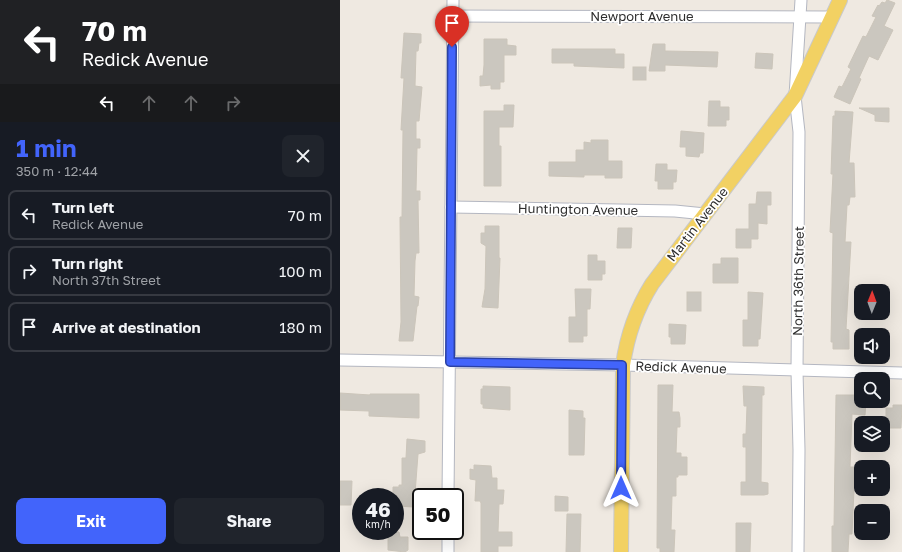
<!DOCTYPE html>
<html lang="en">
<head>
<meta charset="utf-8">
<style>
  :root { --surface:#171b24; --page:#20242c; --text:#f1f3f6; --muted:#9ea1a6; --line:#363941; --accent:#4264fb }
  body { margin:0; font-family:"Golos Text",sans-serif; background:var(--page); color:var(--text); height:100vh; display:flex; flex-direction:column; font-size:15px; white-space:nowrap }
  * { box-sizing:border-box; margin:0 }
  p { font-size:13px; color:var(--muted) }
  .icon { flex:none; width:22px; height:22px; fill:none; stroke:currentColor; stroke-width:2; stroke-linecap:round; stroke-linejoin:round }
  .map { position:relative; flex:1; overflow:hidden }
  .sheet { display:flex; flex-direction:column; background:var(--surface); width:340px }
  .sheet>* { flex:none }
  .top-card { background:#202124; color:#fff; overflow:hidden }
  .needle { width:26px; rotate:1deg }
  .tools { position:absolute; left:514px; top:284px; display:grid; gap:8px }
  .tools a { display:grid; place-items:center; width:36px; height:36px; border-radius:8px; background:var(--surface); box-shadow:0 4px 16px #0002; font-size:20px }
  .speed { position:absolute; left:12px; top:488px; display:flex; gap:8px; font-size:20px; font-weight:700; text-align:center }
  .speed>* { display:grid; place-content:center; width:52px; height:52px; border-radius:50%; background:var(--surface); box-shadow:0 4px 16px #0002; line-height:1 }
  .speed small { font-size:10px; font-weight:400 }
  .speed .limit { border:2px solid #111; border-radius:6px; background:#fff; color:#111 }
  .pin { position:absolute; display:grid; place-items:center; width:34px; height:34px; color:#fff; margin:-41px -17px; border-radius:50% 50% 50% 0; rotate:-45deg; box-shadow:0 0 4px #0007 }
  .pin .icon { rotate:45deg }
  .me { position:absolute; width:44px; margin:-22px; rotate:0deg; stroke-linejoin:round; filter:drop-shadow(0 0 3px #0008) }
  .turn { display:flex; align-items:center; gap:14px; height:84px; padding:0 16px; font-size:18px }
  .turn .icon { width:52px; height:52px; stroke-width:2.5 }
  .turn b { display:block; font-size:28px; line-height:34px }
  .lanes { display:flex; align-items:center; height:38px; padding:0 16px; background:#0003; justify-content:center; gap:20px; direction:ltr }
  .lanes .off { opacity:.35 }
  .round { display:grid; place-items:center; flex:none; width:42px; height:42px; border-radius:8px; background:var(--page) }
  .head { display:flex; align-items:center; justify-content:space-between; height:68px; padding:0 16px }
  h1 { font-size:24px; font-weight:700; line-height:30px; color:var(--accent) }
  .action { display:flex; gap:8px; margin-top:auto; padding:8px 16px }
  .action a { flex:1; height:46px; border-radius:8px; background:var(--accent); color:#fff; font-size:16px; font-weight:700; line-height:46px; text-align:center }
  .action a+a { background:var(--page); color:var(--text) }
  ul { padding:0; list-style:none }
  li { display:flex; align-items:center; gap:12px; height:50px; margin:0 8px 6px; padding:0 8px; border:2px solid var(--line); border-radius:8px }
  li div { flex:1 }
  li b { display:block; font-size:15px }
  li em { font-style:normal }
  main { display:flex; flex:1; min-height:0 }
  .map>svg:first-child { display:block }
</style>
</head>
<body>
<main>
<section class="sheet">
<div class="top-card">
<div class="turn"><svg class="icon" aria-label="left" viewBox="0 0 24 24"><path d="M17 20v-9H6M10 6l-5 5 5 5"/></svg><div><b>70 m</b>Redick Avenue</div></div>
<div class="lanes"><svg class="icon" aria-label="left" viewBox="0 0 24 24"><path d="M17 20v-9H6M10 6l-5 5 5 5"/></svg><svg class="icon off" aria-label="ahead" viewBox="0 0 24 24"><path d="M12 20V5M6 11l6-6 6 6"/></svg><svg class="icon off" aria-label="ahead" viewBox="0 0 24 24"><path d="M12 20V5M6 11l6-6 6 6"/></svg><svg class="icon off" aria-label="right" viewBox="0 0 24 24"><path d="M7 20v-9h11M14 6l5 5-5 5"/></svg></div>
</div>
<div class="head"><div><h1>1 min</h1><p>350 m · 12:44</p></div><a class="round"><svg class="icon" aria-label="close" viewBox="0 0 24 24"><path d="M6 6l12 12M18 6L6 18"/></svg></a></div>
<ul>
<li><svg class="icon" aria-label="left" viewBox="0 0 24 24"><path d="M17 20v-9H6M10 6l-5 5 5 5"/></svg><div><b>Turn left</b><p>Redick Avenue</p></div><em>70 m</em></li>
<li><svg class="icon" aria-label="right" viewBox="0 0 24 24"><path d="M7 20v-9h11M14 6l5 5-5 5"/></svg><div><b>Turn right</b><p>North 37th Street</p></div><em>100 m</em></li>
<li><svg class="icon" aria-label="arrive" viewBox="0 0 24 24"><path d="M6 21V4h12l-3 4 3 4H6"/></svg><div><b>Arrive at destination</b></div><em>180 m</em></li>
</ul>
<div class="action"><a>Exit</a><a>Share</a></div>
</section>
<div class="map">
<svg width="562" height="552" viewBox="0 0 562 552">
  <rect width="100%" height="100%" fill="#efe9e1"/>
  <g fill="#cbc7bf" stroke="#cbc5ba">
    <path d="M547,0L555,3L544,26L553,30L538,60L529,56L519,78L521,79L510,104L494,97L499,86L502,87L511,69L508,67L523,36L526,37L536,17L532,16L538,5L539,6L542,2L545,3Z"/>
    <path d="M64,33L81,34V43H79L78,51H76L75,86L82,87L79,121H76V139H80V148H77L76,191H80V200H78L79,253H76L75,261L74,296L79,297L78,306H77L73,341H59L61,322L60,217H62L63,130H61L64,78H61Z"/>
    <path d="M144,39H167V45L176,46V55H164V82H160V89H151V85L140,86V76H143L144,65Z"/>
    <path d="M313,44H325V51L378,52L377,67L325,65V71H309Z"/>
    <path d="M212,49H275V54H284V68L234,66V63H212Z"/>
    <path d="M416,53L433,54L432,69L415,68Z"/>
    <rect x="293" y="67" width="13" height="13"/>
    <path d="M369,101H380V107H389V120H386V126H368Z"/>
    <path d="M164,105H174L173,127H159V146H161V186H144V111H164Z"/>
    <path d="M519,108H549V122L535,121V115Z"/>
    <path d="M495,111L513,112L509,163H514L515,197H510L509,205H507L505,242H511L506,329L509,330V349H493V342H491L493,233L490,232L493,174H491L493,116H495Z"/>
    <path d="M341,131L364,133L363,153H360L359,157L346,156V147H340Z"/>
    <path d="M251,140H268V161H282V178H265V175H244V177L209,176V162H236V150H244V142L251,143Z"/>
    <path d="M316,164H327V170H337L336,182H333V189H318V181H315Z"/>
    <path d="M417,192H431V205H427V224L418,223V239H411V248H396V229H409V204H416Z"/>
    <path d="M145,226H159V258H160L158,308L142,307L145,289L146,246L141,243V233H145Z"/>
    <path d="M278,228H292L291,248H277Z"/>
    <path d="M248,255H257V261H265V274H262V280H248Z"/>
    <path d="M381,258H398V283H373V264H381Z"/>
    <path d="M235,289H251L250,309H247V336H243V342H229V317H236Z"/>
    <rect x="347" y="292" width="14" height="19"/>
    <path d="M408,292L423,293L420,339H418V346H403V320H408Z"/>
    <path d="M329,324L346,325L345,344H331V337H329Z"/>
    <path d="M318,385H333L332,412H339L340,418V427H337L336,453H341V457H347V475H338V477H336V496H332L331,530H335L334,552H320V548H317Z"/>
    <path d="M143,386L170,387V410L143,408V404H141V389H143Z"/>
    <path d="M403,386L424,387V395H422L421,482L428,483V494L424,495H401V482H406V447H403V434H406L407,406H404Z"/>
    <path d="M0,393L30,395V394H79V418L29,416V411L0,410Z"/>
    <path d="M496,395H520V400L526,401L525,415L512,414L510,467H514V490L512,534H509L508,552H492V526H494Z"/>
    <path d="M553,405H562L561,428H546V408H553Z"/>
    <path d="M229,410L243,411V418H245L244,455H229Z"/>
    <path d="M67,439L85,441V452L78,454L74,507L55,506V497H53V487H59V485H62V458H66Z"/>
    <path d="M134,465L151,466L152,478H157V490H164L163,504H159L158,532H172V546H158V552H141V503L140,501H135L136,480L130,479V469L134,470Z"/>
    <path d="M0,481H12L11,505H0Z"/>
    <path d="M215,496L228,497V511H215Z"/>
    <path d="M227,514H241L240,552H226Z"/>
    <path d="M396,523H411L410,552H396Z"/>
    <path d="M50,532H59L60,537H68V550L65,552L48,550V536H50Z"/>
  </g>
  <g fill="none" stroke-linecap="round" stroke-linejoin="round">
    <defs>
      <g id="minor">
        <path d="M113,16L491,17"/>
        <path d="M111,207L335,211L365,214"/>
        <path d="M0,360L283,365L562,373"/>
        <path d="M108,497L113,0"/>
        <path d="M108,552V531"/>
        <path d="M458,552L459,450L457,371L459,132L455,96L461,0"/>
      </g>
      <path id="major" d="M281,552L283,365C287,336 297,308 312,284L455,96L500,0"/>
    </defs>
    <use href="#minor" stroke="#b4b7c1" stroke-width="13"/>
    <use href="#major" stroke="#c9c9c9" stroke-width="16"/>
    <use href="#minor" stroke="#fff" stroke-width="11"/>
    <use href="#major" stroke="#f2d163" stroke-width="14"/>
  </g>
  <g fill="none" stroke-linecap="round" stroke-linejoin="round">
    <defs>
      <path id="route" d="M112,47L110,362L282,365L281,488"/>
    </defs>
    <use href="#route" stroke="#2b41a3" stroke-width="10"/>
    <use href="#route" stroke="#4264fb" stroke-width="7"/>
  </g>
  <g text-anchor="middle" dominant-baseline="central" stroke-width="3.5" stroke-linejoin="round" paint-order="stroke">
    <g font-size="13" fill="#2e2e2e" stroke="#fff">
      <text x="302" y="16">Newport Avenue</text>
      <text transform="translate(238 209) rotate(1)">Huntington Avenue</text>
      <text transform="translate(357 224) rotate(-52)">Martin Avenue</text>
      <text transform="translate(458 281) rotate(-89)">North 36th Street</text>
      <text transform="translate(341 367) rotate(2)">Redick Avenue</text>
    </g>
  </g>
</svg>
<div class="tools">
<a><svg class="needle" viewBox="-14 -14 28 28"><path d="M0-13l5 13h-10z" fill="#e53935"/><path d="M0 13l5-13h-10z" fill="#9ea1a6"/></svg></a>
<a><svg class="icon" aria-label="sound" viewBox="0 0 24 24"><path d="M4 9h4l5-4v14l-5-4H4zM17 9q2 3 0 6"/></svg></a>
<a><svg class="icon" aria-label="search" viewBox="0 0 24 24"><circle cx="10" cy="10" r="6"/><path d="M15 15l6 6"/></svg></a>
<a><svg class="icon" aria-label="layers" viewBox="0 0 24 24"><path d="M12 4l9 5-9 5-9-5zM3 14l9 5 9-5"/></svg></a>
<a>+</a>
<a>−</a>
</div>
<div class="speed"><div>46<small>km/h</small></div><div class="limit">50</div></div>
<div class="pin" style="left:112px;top:47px;background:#d93025"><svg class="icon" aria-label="arrive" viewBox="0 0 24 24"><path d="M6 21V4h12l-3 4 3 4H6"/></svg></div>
<svg class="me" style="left:281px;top:488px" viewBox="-20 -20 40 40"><path d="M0-17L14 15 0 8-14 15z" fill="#4264fb" stroke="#fff" stroke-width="4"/></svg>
</div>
</main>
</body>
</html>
